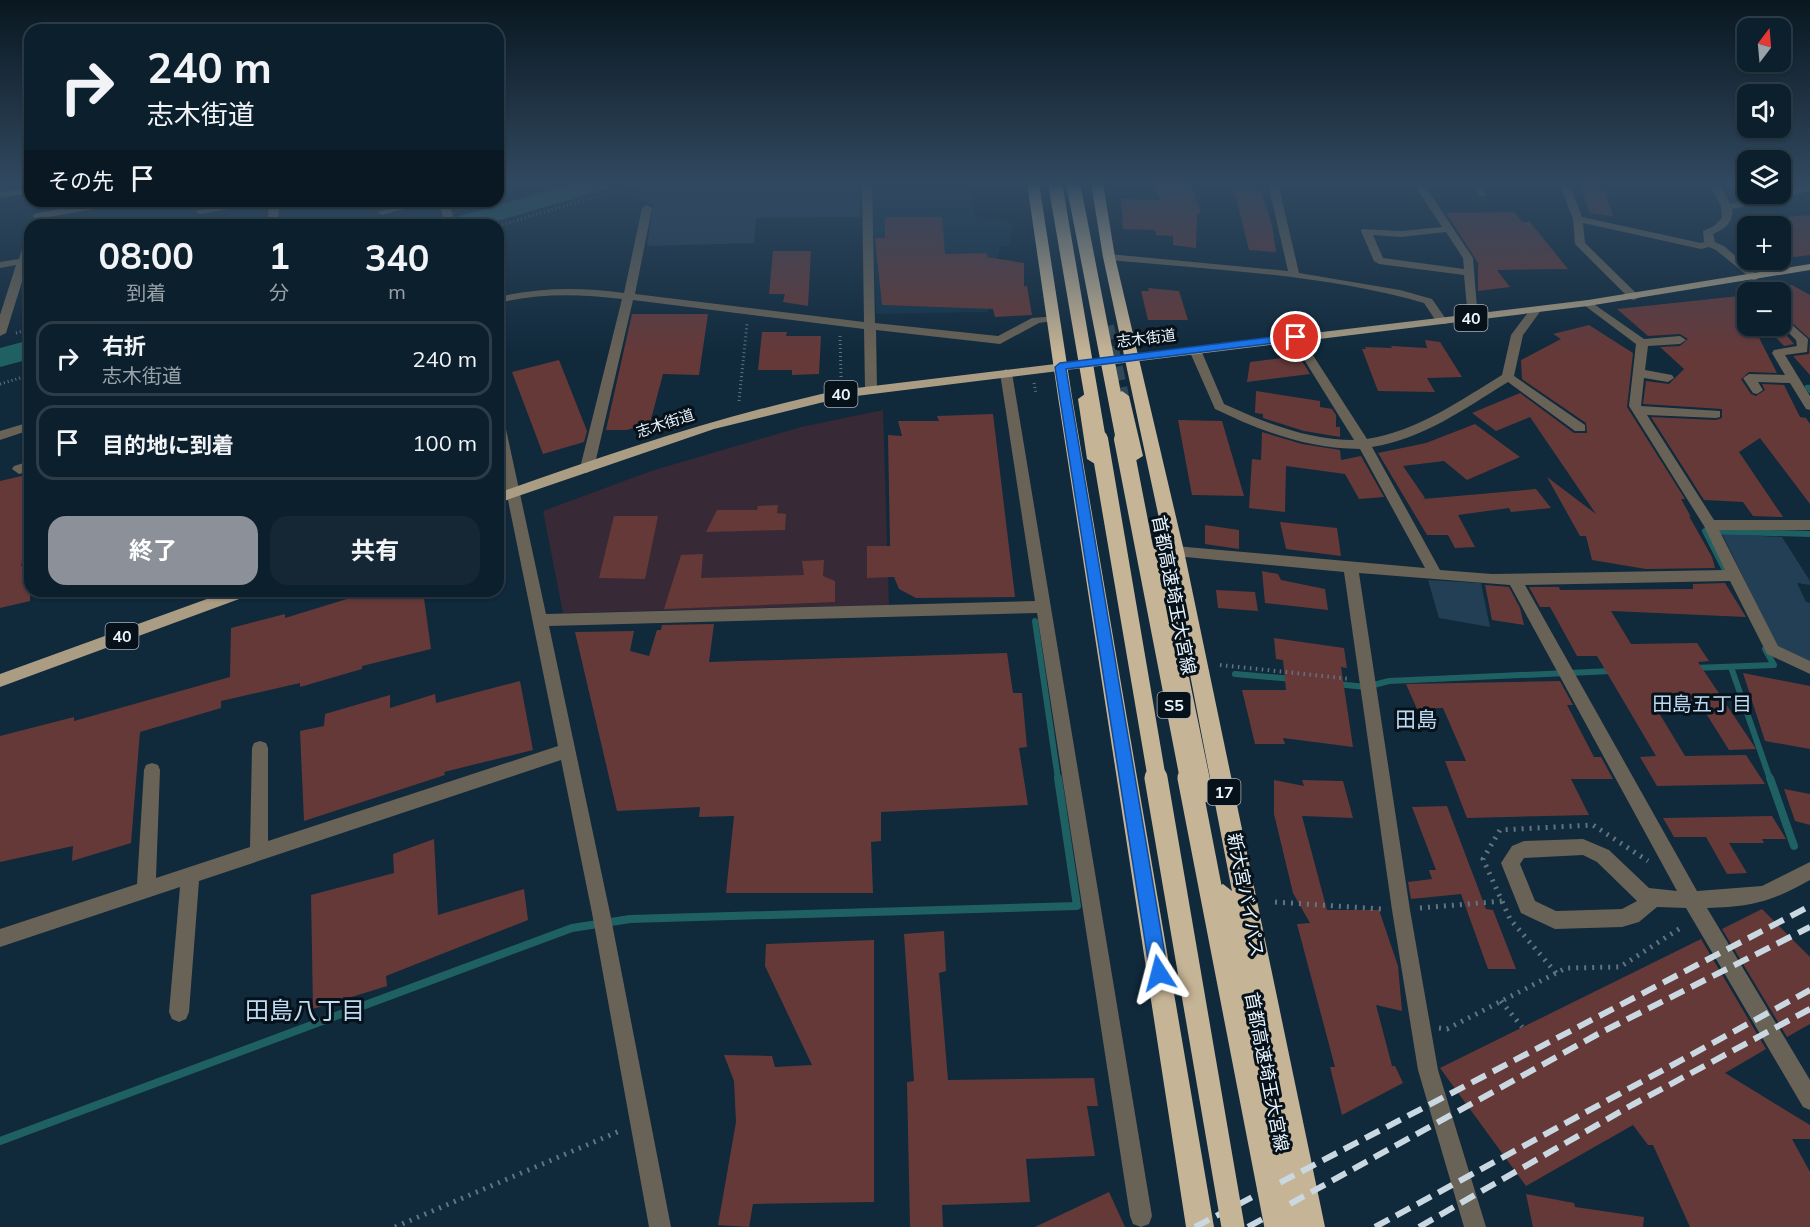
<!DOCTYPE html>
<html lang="ja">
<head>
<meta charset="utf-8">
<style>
  :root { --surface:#0c1f2c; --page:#152734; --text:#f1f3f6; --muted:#9aa2a9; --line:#2c3d48; --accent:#8c9099 }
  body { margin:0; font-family:Mulish,"Noto Sans JP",sans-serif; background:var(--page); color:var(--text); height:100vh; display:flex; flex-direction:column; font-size:22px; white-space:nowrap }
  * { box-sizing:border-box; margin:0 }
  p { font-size:20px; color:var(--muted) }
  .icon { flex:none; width:33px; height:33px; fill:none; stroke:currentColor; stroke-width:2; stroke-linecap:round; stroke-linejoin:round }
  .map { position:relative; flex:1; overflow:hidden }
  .sheet { position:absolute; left:24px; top:219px; width:480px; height:378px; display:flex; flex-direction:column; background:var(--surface); border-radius:18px; box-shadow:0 2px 4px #0004,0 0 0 2px var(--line) }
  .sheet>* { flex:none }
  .hud { position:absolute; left:24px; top:24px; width:480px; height:183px; border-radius:18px; box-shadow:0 2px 4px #0004,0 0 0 2px var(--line); background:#0c1f2c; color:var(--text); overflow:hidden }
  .needle { width:39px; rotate:16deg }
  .buttons { position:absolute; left:1737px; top:18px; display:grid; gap:12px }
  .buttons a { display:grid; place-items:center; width:54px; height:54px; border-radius:12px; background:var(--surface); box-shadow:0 2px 4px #0004,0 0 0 2px var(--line); font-size:30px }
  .pin { position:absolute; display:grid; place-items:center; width:51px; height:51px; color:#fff; margin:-26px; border:3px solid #fff; border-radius:50%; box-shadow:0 2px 6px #0007 }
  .me { position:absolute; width:66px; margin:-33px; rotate:351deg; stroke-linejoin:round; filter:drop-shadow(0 0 4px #0008) }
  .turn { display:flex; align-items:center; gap:21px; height:126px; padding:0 24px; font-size:27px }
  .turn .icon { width:78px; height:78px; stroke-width:2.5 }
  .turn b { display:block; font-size:42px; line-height:51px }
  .then { display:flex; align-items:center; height:57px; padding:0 24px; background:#0003; gap:12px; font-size:22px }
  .eta { display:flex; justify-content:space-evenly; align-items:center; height:102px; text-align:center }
  .eta b { font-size:36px; font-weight:700; line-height:42px }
  .action { display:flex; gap:12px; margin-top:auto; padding:12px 24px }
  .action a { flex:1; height:69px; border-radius:18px; background:var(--accent); color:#fff; font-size:24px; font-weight:700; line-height:69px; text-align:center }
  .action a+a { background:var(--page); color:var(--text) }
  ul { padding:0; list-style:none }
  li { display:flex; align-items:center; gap:18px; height:75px; margin:0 12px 9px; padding:0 12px; border:3px solid var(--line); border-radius:18px }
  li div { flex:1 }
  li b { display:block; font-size:22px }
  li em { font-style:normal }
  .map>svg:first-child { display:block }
</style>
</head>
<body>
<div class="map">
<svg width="1810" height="1227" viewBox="0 0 1810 1227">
  <rect width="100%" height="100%" fill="#10293b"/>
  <path fill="#133349" d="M971,184L975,217L1008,221L1013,226L1009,246H1001L988,287V312L876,314L872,185Z"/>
  <path fill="#372935" d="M883,410L889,605L563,613L543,511L651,471L801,427Z"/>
  <g fill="#233f55">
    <path d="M665,183H859L860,217L756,218L754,243L647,246L653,204L627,194Z"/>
    <path d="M1722,534L1782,537L1810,581V585L1797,583L1806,602L1810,603V665L1780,652Z"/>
    <path d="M1428,580L1481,583L1490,627L1439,618Z"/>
  </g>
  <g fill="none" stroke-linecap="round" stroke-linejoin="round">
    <path stroke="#1f6163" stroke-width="4.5" d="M1810,387H1807L1810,391"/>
    <g stroke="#1f6163" stroke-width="6">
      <path d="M1728,576L1705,531L1810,534"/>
      <path d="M1035,621L1058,779"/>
      <path d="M1731,667L1770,779"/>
      <path d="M1694,668L1774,665L1765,649"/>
      <path d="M1235,674L1293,679"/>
      <path d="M1336,684L1366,687L1389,681L1612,671"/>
    </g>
    <g stroke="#1f6163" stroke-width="8">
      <path d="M1770,778L1794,846"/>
      <path d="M0,1141L572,928L630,919L1077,906L1058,778"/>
    </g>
    <g fill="#1f6163" fill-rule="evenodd">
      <path d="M575,183H613L610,188L483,225H442L446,220Z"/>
      <path d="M30,340V359L0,367V348Z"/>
    </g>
  </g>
  <g fill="#663939">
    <path d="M1155,183H1191L1201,213H1197L1196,248L1173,245V236L1156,235L1155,230L1123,229L1121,199L1160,200Z"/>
    <path d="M1581,187L1604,190L1613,216L1590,213Z"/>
    <path d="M1234,189L1261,191L1272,225L1276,252L1249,250Z"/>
    <path d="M1514,212L1522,222H1530L1568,269L1497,270L1510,287L1478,291V263L1446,213Z"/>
    <path d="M1810,215V255L1794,257L1780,248V226H1750L1743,221Z"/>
    <path d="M885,217H942L945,254L987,253V257L1024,263V286H1027L1032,315L995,317L993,309L882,305L875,238H885Z"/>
    <path d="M773,251H811L808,306L783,302L785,294H769Z"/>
    <path d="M1792,285L1810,295V339L1780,312V288Z"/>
    <path d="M1148,288L1179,291L1188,320H1148L1141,291H1149Z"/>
    <path d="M1739,296L1748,314V326H1753L1777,373L1749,372L1741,379L1751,394L1756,396L1765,390L1762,384L1784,385L1800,417L1806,418L1810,424V504L1760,438L1739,452L1783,517L1753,516L1743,502L1704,500L1651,417L1716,420L1722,418V409L1643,404L1646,381L1669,384L1684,369L1660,347L1680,346L1688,339L1680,334L1648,336L1617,309Z"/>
    <path d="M632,314H708L699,375L663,374L650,423L627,430H606Z"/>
    <path d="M1589,325L1633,353L1627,407L1685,499H1681L1691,517L1689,516L1712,557L1715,568L1646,569L1592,560L1586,536H1580L1547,477L1596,514L1530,417L1496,431L1472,413L1520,393L1574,433H1587L1586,423L1522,379L1521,360L1561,339L1553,334Z"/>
    <path d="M1765,326H1778L1794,344L1784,346Z"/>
    <path d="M762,332H787L786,336H821L819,374L792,375V370H758Z"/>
    <path d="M1425,340L1440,342L1462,377L1427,378L1435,392L1378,391L1362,349H1366L1365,347L1392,348L1391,346L1427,348Z"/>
    <path d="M1810,342V375L1793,356L1809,354Z"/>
    <path d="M1299,356L1310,374L1247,382L1250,362Z"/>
    <path d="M559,360L587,431L584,442L543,454L512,372Z"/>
    <path d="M1256,391L1320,401V407L1332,409L1336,415V427H1340V437L1304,431L1263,418V414L1255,413Z"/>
    <path d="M993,414L1015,597L916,598L899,589L894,577L867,578V546H890L888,435L902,436L898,421H939L937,416Z"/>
    <path d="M1178,420L1222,421L1244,496L1192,495Z"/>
    <path d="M1475,424L1520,457L1467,480L1444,461L1403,466L1425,498L1423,499L1536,489L1551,508L1511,512L1509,508L1458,515L1475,547L1455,548L1448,535H1427L1378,453L1426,443Z"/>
    <path d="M1262,432L1302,444L1340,450L1341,460L1361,456L1384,497L1359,499L1345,474L1286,466L1285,512L1249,508L1252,459L1261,460Z"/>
    <path d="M30,474V528L21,566L30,564V601L0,608V481Z"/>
    <path d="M778,505L777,513L786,514L785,530L706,532L717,510H757L758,506Z"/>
    <path d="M614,516H658L645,579L599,578Z"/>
    <path d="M1280,522L1337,528L1341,556L1286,549Z"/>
    <path d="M1205,525L1239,530V549L1205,544Z"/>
    <path d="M703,554L701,578L804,575L802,561L824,560L823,576L835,581V602L664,609L681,555Z"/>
    <path d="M1262,571L1278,574L1281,580L1325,589L1328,610L1265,603Z"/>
    <path d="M1725,583L1746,617L1611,611L1631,644L1697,643L1709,661L1698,662L1756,749L1729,750L1702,707L1656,708L1685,756L1746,755L1765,784L1657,786L1640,757L1656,756L1597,656H1577L1550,607H1540L1529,587H1559L1560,590L1693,589V584Z"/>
    <path d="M1485,585L1509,587L1520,608L1524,625L1492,620Z"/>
    <path d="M1216,590L1255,592L1258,611L1218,608Z"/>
    <path d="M373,591H423L431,649L362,666V669L300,687V683L221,701V708L140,732L131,843L72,861L73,846L0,862V736L74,717V721L230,677L231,628L285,614V618Z"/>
    <path d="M714,624L709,662L1007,653L1013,693H1022L1027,747L1019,748L1028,805L881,812V841L871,842L873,893H726L734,816L699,817L700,807L617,811L575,632L634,631L630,651L649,656L657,630H661L662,625Z"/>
    <path d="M1274,638L1344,648L1347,668L1341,667L1353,747L1283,738L1285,744H1255L1242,690H1286L1283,660L1276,659Z"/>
    <path d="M1743,673L1810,686V749L1765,741Z"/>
    <path d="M520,681L533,750L444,772L445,775L304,821L300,731L324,726L325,714L390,695V708L435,694L436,703Z"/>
    <path d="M1560,681L1573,705H1567L1594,757H1601L1613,779H1571L1589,815L1467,818L1445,761H1466L1443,708L1417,709L1406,684Z"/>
    <path d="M1274,780L1304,786L1302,780L1343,781L1353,818L1302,816L1327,910H1379L1398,966L1402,1011L1376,1005L1392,1066H1395L1403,1083L1342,1115L1330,1067H1335L1297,924L1310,923L1293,893L1274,814Z"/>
    <path d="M1784,789L1810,794V825L1795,821Z"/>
    <path d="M1447,806L1486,909L1493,910L1516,969H1488L1461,894L1411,899L1408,882L1432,879L1429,870H1436L1412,807Z"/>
    <path d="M1772,816L1786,839H1762L1764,843H1729L1747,873L1727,874L1706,837H1674L1663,818Z"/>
    <path d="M434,839L438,915L524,889L528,920L386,976L387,986L313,1009L311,895L394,873L393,854Z"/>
    <path d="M1762,909L1810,957V1024L1787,1037L1722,929Z"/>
    <path d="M944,931L946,971L939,973L948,1080L1094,1078L1098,1106H1087L1095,1156L1026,1159L1030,1202L942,1205L943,1227H910L907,1082L914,1081L904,934Z"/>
    <path d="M1701,939L1766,1049L1725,1073L1810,1125V1139H1792L1810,1172V1227H1690L1653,1145H1648L1633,1125L1526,1186L1440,1068Z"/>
    <path d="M874,940V1202L753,1204L749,1227L718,1225L736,1122L734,1081L724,1055L772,1056L775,1067L812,1065L765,966L766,944Z"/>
    <path d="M1109,1192L1125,1227H1035Z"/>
    <path d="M1526,1194L1574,1203L1575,1207L1644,1217L1643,1227H1533Z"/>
  </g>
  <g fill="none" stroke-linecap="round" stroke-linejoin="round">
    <path stroke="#314858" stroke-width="14" stroke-dasharray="14 7" stroke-linecap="butt" d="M1107,326L1122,396"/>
    <g stroke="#607483" stroke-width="3" stroke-dasharray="1 3" stroke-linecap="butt">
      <path d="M498,226L641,183"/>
      <path d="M1167,332L1170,340"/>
      <path d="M16,333L30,329"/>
      <path d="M840,336L841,377"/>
      <path d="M1034,383L1036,394"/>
      <path d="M0,384L30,375"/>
      <path d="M739,401L747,324"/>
    </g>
    <path stroke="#607483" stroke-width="4" stroke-dasharray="1.5 4.5" stroke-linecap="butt" d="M1220,665L1351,679"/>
    <g stroke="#607483" stroke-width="5" stroke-dasharray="2 6" stroke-linecap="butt">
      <path d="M1275,902L1382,909"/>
      <path d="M1420,908L1503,901"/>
      <path d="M1556,973L1510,919L1483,859L1500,830L1593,825L1648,861"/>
      <path d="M1501,1001L1522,1027"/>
      <path d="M1439,1028L1447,1029L1566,968L1620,967L1682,927"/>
      <path d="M395,1227L622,1130"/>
    </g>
    <g fill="#696256" fill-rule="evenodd">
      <path d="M862,183H872L875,323L998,336L1032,318L1058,316V320L1039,323L1000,344L876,330L877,389L871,393L865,389L864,329L633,300L594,468L587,473L582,471L580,468L622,299C578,294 541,293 498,303V297C541,287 580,287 624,293L642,208L647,205L652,208L635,294L864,322Z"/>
      <path d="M1268,183H1278L1299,273L1400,290L1432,299L1448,322L1446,324H1438L1424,303C1323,274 1214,270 1109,260L1104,257L1109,254L1288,271Z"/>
      <path d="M1413,183H1423L1473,258L1478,320H1470L1468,318L1464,275L1379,264L1374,261L1361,231L1362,229L1401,231L1442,227ZM1446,232L1463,258L1464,269L1383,258L1373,235L1401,237Z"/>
      <path d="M1474,183H1484L1485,196H1479Z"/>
      <path d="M1559,183H1569L1582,217L1701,243L1704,242L1703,231L1714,226L1722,218L1721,206L1709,183H1719L1730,204L1810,185V191L1732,209C1734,223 1724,229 1713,234L1715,242L1724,246L1758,276L1759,278L1754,281L1716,250L1709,247L1701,249L1583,223L1585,243L1638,295L1640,297L1634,300L1630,299L1575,244L1573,219Z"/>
      <path d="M30,187V193L0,198V192Z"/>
      <path d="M241,201H263L258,204L200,214L195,211Z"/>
      <path d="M269,201H279L278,225H268V223L239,225L268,217Z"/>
      <path d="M415,201H432L382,215L377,212Z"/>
      <path d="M439,201H449L455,225H445Z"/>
      <path d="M96,203L101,206L100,208L37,219L32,216L37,213Z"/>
      <path d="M120,218L124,219V223L91,225Z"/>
      <path d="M30,237V256L6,333L0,336V315L16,265L0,268V262L19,259L25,240Z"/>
      <path d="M1588,300L1644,339L1680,336L1686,340L1680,344L1648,346L1645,370L1672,375L1674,378L1668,382L1644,378L1641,406L1720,411V417L1716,418L1647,415L1714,520H1810V530H1719L1778,646L1810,661V674L1767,654L1730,581L1525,585L1697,891L1762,886L1810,862V880C1771,902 1751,907 1707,908L1810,1080V1110L1803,1107L1686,908L1657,907L1639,922L1622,927L1555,929L1521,913L1501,863L1512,846L1524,841L1583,839L1609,850L1649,888L1677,891L1510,585L1359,573L1410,910L1438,1070L1486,1227H1464L1418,1070L1392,910L1344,572L1175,556L1168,551L1175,546L1425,568L1360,449C1307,449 1261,431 1215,409L1189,350L1195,346L1201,350L1224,404C1266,423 1308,440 1354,440L1290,337L1292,335H1300L1367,439C1418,431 1459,401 1502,375L1511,335L1532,307H1540L1542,309L1523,335L1514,376L1585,425V431H1575L1508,382C1464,409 1423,439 1372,447L1440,570L1492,574L1725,570L1704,526L1629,406L1636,344L1584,305V301ZM1583,855L1597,862L1637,901L1622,909L1556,911L1535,901L1520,864L1524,858Z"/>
      <path d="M1780,314L1808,339L1807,352L1785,355L1810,396V410L1806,409L1790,383L1758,382L1763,390L1757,394L1753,393L1743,378L1749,374L1785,375L1772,353L1774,350L1797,346L1796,340L1780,324Z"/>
      <path d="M1006,369L1012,373L1152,1216L1149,1224L1141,1227L1133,1224L1130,1216L1037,613L549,626L610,913L671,1227H649L592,913L561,760L199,881L189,1012L186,1019L179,1022L172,1019L169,1012L180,887L0,947V929L137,884L144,770L146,765L152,763L158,765L160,770L156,878L250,847L252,748L254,743L260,741L266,743L268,748V841L558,746L498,451V416L504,420L546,614L1035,601L1000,373Z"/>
      <path d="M30,422V430L0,440V431Z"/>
      <path d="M30,461V471L19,474L12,469L14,466Z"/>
    </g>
    <g fill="#ab9d84" fill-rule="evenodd">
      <path d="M1810,264V270L1588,306L840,398L714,429L498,503V493C611,453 723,415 840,390L1588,300Z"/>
      <path d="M229,591H252L250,595L0,687V674Z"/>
    </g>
    <g fill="#c6b496" fill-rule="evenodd">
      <path d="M1027,183H1039L1072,397L1214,1227H1186L1058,397Z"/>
      <path d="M1091,183H1103L1115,257L1184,551L1325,1227H1276L1212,895L1215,888L1223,884L1232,891L1166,551L1103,257Z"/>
      <path d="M1122,391L1129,396L1143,456L1135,461L1127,456L1115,396Z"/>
      <path d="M1085,394L1092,399L1103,459L1095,464L1087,459L1078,399Z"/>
      <path d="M1154,545L1163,551L1213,794L1210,801L1203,803L1196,801L1193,794L1145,551Z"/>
    </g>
    <g stroke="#cad8e2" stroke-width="6" stroke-dasharray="16 8" stroke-linecap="butt">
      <path d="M1195,1227L1810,906"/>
      <path d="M1248,1227L1598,1034L1810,927"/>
      <path d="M1375,1227L1810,990"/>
      <path d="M1419,1227L1632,1105L1810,1009"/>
    </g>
    <g stroke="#c6b496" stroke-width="14">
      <path d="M1055,183L1099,440"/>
      <path d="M1073,183L1123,440"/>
    </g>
    <g stroke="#c6b496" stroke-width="18">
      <path d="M1099,439L1157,779"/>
      <path d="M1123,439L1189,779"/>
    </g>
    <g stroke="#c6b496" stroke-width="23">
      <path d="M1156,778L1233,1227"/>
      <path d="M1189,778L1276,1227"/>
    </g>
  </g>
  <linearGradient id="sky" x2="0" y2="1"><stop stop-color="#091720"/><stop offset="0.52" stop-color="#314960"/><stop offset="1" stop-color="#314960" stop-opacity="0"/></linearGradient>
  <rect width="1810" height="355" fill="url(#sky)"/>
  <path fill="#1a73e8" stroke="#114b97" stroke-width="1.5" d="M1296,334L1299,335V340L1066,369L1168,973L1165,980L1159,982L1153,980L1150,973L1055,367L1060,363Z"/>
  <g text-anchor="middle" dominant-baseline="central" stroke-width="6" stroke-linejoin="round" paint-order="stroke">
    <g font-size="15" fill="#e9f5fe" stroke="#071119">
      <text transform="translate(1146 338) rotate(-7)">志木街道</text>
      <text transform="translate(665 423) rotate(-18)">志木街道</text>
    </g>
    <g fill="#071119" stroke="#a5b1b9" stroke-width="1.5">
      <rect x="1454.5" y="305" width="33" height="26" rx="4.5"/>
      <rect x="824.5" y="381" width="33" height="26" rx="4.5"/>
      <rect x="105.5" y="623" width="33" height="26" rx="4.5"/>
      <rect x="1157.5" y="692" width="33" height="26" rx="4.5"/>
      <rect x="1207.5" y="779" width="33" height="26" rx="4.5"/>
    </g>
    <g font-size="16" font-weight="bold" fill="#e9f5fe">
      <text x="1471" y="318">40</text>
      <text x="841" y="394">40</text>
      <text x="122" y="636">40</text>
      <text x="1174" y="705">S5</text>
      <text x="1224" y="792">17</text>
    </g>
    <g font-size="18" fill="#e9f5fe" stroke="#071119">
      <text transform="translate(1174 595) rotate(79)">首都高速埼玉大宮線</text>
      <text transform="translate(1246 895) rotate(79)">新大宮バイパス</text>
      <text transform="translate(1267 1072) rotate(79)">首都高速埼玉大宮線</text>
    </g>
    <g font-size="20" fill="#bedbf3" stroke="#071119">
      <text x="1702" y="703">田島五丁目</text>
    </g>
    <g font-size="21" fill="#bedbf3" stroke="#071119">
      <text x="1416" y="719">田島</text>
    </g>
    <g font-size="24" fill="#bedbf3" stroke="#071119">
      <text x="305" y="1010">田島八丁目</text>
    </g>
  </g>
</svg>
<div class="buttons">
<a><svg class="needle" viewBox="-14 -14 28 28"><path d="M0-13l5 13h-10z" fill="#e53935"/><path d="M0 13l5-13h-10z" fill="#9aa2a9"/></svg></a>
<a><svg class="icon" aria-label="sound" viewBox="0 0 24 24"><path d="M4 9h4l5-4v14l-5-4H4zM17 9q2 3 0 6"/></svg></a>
<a><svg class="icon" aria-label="layers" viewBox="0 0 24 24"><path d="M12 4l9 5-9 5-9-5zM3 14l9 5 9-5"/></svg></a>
<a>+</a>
<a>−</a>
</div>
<div class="pin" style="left:1296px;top:337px;background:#d93025"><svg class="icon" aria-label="arrive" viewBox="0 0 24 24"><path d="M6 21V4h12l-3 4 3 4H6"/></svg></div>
<svg class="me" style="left:1159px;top:973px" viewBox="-20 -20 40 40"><path d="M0-17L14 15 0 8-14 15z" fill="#1a73e8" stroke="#fff" stroke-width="4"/></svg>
<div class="hud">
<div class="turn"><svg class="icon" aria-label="right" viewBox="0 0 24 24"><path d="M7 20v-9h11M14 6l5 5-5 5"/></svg><div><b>240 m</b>志木街道</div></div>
<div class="then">その先<svg class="icon" aria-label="arrive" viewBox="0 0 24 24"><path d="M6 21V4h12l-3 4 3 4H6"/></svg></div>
</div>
<section class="sheet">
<div class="eta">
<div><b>08:00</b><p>到着</p></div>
<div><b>1</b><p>分</p></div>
<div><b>340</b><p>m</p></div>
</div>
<ul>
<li><svg class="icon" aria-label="right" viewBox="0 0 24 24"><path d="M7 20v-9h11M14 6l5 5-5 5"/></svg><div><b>右折</b><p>志木街道</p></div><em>240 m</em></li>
<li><svg class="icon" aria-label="arrive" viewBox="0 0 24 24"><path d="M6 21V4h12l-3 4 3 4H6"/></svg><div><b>目的地に到着</b></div><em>100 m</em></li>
</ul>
<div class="action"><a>終了</a><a>共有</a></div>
</section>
</div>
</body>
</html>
